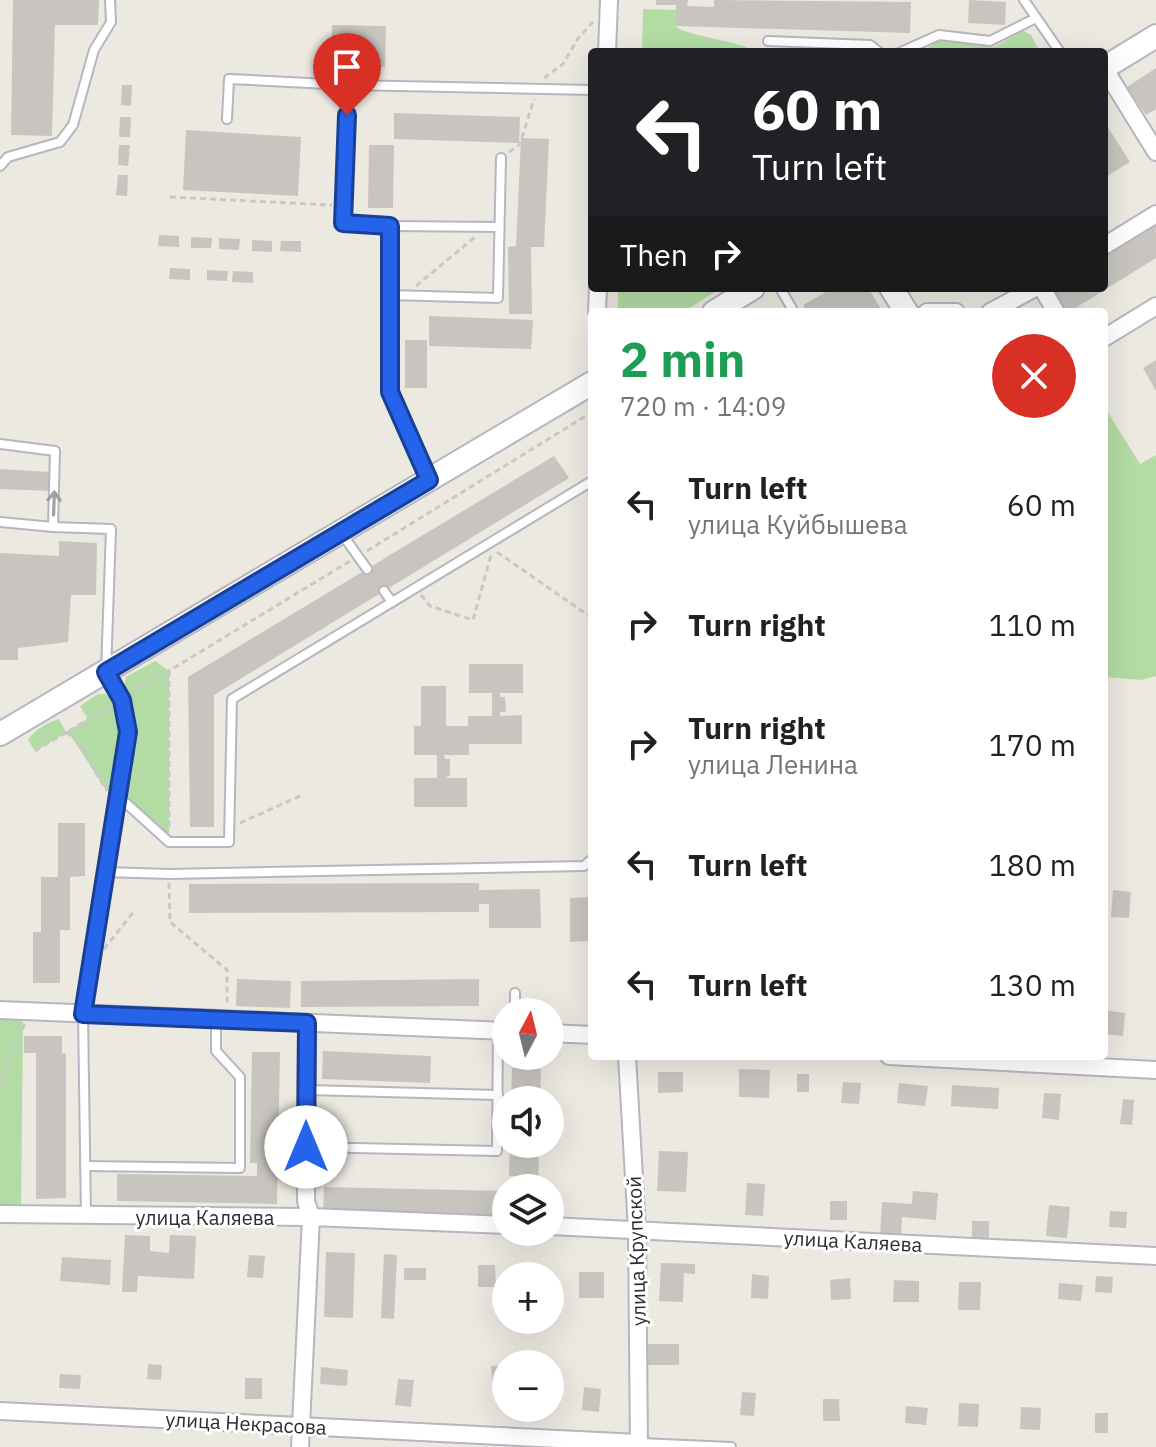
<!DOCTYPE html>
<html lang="en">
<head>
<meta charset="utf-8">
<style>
  :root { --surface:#fff; --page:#f6f6f6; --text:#202124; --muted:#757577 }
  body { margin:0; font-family:"IBM Plex Sans",sans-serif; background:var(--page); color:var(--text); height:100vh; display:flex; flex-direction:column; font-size:30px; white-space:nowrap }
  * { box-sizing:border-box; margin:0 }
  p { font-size:26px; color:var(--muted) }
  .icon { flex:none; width:44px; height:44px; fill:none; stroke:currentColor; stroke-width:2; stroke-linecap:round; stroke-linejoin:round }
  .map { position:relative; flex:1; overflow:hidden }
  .panel { position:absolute; left:588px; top:308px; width:520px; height:752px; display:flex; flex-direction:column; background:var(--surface); border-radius:8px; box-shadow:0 8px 32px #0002 }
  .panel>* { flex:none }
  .top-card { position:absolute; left:588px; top:48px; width:520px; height:244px; border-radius:8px; box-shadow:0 8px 32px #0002; background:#202124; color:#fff; overflow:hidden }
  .needle { width:52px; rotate:7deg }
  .fabs { position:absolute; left:492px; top:998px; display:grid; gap:16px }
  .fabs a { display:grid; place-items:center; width:72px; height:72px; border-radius:50%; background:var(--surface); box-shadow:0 8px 32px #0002; font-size:40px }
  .pin { position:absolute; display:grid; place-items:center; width:68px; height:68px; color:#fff; margin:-82px -34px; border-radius:50% 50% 50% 0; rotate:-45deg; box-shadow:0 0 8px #0007 }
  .pin .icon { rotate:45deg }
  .me { position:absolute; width:88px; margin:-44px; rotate:0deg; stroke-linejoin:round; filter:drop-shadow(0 0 6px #0008) }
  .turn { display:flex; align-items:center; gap:28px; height:168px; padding:0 32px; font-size:36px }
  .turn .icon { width:104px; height:104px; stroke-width:2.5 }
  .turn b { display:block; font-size:56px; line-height:68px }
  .then { display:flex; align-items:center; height:76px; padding:0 32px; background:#0003; gap:16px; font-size:30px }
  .round { display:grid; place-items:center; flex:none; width:84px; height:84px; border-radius:42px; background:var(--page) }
  .headline { display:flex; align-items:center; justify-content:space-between; height:136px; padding:0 32px }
  h1 { font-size:48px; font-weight:700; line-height:60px; color:#1e9e55 }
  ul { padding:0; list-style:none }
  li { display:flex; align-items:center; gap:24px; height:120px; padding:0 32px }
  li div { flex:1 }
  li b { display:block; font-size:30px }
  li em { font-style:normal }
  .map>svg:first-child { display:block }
</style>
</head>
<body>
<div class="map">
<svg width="1156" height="1447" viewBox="0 0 1156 1447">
  <rect width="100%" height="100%" fill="#ece9e1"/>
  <g fill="#b3dca5">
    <path d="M643,9L676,10L675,26C691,38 735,39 757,52H642Z"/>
    <path d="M1023,31L1031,35L1040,52H922L938,41L994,47Z"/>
    <path d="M618,288H721L683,312H618Z"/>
    <path d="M1104,406L1140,464L1156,455V676L1142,680L1104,677Z"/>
    <path d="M155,661L169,671V842L117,795L106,790L71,736L66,733L35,751L28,740C35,729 47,723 59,719L66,732L88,719L80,706L98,694H106L115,703L122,700L126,677Z"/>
    <path d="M0,1015L23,1016L21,1215L0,1212Z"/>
  </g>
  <g fill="#c8c5c0">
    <path d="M13,0H99L98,25H55L52,136L11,135Z"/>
    <path d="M656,0H688L687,6L714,7V0L911,2L910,33L675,26L676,5H656Z"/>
    <path d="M969,0L1006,2L1005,25L968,23Z"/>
    <path d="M332,25L386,26L385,67L331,66Z"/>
    <path d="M1156,68V109L1146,115L1127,87Z"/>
    <path d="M122,85H132L131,106L121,105Z"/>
    <path d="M394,113L520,117L519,143L394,139Z"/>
    <path d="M120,117H131L130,137H119Z"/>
    <path d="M1104,121L1130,162L1104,178Z"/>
    <path d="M186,130L301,137L298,196L183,190Z"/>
    <path d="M521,138L549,139L544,247H531L532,314H509L508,247L516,246Z"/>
    <path d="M119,145H130L128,166L118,165Z"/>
    <path d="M369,145H394L393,208H368Z"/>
    <path d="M118,175H128L127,196L116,195Z"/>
    <path d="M1156,223V258L1069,312H1060L1047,291L1104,288V255Z"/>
    <path d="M159,235L179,236V247L158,246Z"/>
    <path d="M191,237L212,238L211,248H191Z"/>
    <path d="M219,238L240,239L239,250L219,249Z"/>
    <path d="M252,240L272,241V252L252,251Z"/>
    <path d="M281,241H301V252L280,251Z"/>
    <path d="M170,268L190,269V280L169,279Z"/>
    <path d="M207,270L228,271L227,281L207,280Z"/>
    <path d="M233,271L253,272V283L232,282Z"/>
    <path d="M833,288H868L883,312H807L803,305Z"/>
    <path d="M429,316L533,320L531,349L429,346Z"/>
    <rect x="405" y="340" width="22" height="48"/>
    <path d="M1156,360V391L1143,368Z"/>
    <path d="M554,456L569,478L214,695V827H190L188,677Z"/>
    <path d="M0,469L50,472V491L0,489Z"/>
    <path d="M59,541L97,543L96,595H71L68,642L18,648V660H0V553L59,556Z"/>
    <path d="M469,664H523V693H500V697H505L506,712H500V716L522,715V744H469V755H444L445,759H450V775L445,778H467V807H414V778H437V755H414V726H421V686H446V726H468V716H492V693H469Z"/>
    <path d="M58,823H85V876L70,877V930H60V983H33V932H41V877H58Z"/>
    <path d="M479,883V890L540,889L541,928H489V904H479V912L189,913V884Z"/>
    <path d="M1113,890L1131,892L1129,918L1111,917Z"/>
    <path d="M589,897L590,941L570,942V898Z"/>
    <path d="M237,979L291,981L290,1008L236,1006Z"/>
    <path d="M479,979V1006L301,1007V981Z"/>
    <path d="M1104,1010L1125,1013L1123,1036L1104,1034Z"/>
    <path d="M24,1036H62V1053L66,1054V1198L36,1199V1053H24Z"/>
    <path d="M323,1051L431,1056L430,1083L322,1079Z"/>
    <path d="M252,1052H280L277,1204L117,1201V1174L257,1176V1163H250Z"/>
    <path d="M512,1068L541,1069L540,1100H511Z"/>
    <path d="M739,1069L770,1070L769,1098L739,1097Z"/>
    <path d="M658,1072H683V1092L658,1093Z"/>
    <rect x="797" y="1074" width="12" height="18"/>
    <path d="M843,1082L861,1083L859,1104L841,1103Z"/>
    <path d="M899,1083L928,1086L925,1106L897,1103Z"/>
    <path d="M952,1085L999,1088L998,1109L951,1106Z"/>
    <path d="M1044,1093L1061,1094L1059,1120L1042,1118Z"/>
    <path d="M1123,1099L1134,1100L1132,1125L1120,1124Z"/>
    <path d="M510,1144H539L538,1188H515L516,1176H509Z"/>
    <path d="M659,1151L688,1152L686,1192L657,1191Z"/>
    <path d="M747,1183L765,1184L763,1216L745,1215Z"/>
    <path d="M324,1187L506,1191V1216L323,1211Z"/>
    <path d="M913,1191L938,1193L936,1220L902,1217L901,1236L880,1235L882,1202L912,1204Z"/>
    <rect x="830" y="1201" width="17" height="19"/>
    <path d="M1049,1205L1070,1207L1067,1238L1046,1236Z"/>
    <path d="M1110,1211L1127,1212L1126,1228L1109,1227Z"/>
    <rect x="972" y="1221" width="17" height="19"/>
    <path d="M125,1235L150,1236V1251L169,1253L170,1235L196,1236L194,1279L138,1276L137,1292H122Z"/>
    <path d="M326,1252L355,1253L353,1318L324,1317Z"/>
    <path d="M384,1254L397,1255L394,1319L381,1318Z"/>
    <path d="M249,1255L265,1256L263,1278L247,1277Z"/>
    <path d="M62,1257L111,1260L110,1285L60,1281Z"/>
    <path d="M661,1263L695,1264V1274L684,1273L683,1302L659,1301Z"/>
    <path d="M478,1265H495L496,1287H478Z"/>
    <rect x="404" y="1268" width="22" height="12"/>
    <rect x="579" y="1272" width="25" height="26"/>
    <path d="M752,1274L769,1276L768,1299L751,1298Z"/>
    <path d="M1096,1276L1113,1277L1112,1293L1095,1292Z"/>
    <path d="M850,1278L851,1299L831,1300L830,1280Z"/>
    <path d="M894,1280L919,1281V1302H893Z"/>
    <path d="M959,1282H981L980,1310H958Z"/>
    <path d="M1059,1283L1083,1285L1081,1301L1058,1299Z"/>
    <rect x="647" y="1344" width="32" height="21"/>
    <path d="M148,1364L162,1365L161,1380L147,1379Z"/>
    <path d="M506,1365V1392L493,1393L491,1366Z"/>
    <path d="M321,1367L348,1370L347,1386L320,1384Z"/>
    <path d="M60,1374L81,1375L80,1389L59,1388Z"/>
    <rect x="245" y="1378" width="17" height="21"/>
    <path d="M398,1379L414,1380L411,1407L395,1405Z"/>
    <path d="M584,1387L601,1389L599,1412L582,1410Z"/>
    <path d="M742,1392L756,1393L754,1416L740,1415Z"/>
    <path d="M823,1399H839L840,1421H823Z"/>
    <path d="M959,1403L979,1404L978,1427L958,1426Z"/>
    <path d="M906,1406L928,1408L926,1425L905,1423Z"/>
    <path d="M1021,1407L1041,1408L1040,1430L1020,1429Z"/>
    <rect x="1095" y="1413" width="13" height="20"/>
  </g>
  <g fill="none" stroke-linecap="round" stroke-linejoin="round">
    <defs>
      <g id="lane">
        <path d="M1024,0L1060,52"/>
        <path d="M768,41L870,45L879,52"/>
        <path d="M901,52L939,35L990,41L1036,18"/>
        <path d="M227,119L229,79L348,85"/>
        <path d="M0,166L8,157L60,142L73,125L94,50L111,22L110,0"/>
        <path d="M390,226L499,227"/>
        <path d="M780,288L794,312"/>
        <path d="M883,288L898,312"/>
        <path d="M389,295L498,298L501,158"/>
        <path d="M0,444L55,451L53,527L0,522"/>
        <path d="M429,479L390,392V226L343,223L348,85L592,90"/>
        <path d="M53,527L111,529L106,672L122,700L128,732L117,795L169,842H229L232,699L592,481"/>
        <path d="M342,534L367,569"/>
        <path d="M384,591L392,602"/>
        <path d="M104,872L117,795"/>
        <path d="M515,993V1012"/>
        <path d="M307,1090L498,1095"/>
        <path d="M307,1147L497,1151L498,1031"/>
        <path d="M85,1166L240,1168V1077L216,1051V1020"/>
        <path d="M86,1216L83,1014L104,872L169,874L584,866L592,859"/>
        <path d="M640,1443L731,1447"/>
      </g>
      <g id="street">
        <path d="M607,52L609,0"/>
        <path d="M1104,68L1156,152"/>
        <path d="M1104,246L1156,214"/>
        <path d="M895,288L910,312"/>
        <path d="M1042,288L1056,312"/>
        <path d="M597,312L598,288"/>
        <path d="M927,312H956"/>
        <path d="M990,312L1035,288"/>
        <path d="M1104,338L1156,306"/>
        <path d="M0,1010L506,1031"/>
        <path d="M550,1033L592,1035"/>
        <path d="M627,1056L637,1230L639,1447"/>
        <path d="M889,1056L1156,1070"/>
        <path d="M0,1214L311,1217L506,1225"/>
        <path d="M550,1226L1156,1256"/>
        <path d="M0,1411L639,1443"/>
        <path d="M300,1447L311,1217L306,1201L307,1023"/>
      </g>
      <g id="secondary">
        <path d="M1104,68L1156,36"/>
        <path d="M714,312L753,288"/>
        <path d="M0,734L592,383"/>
      </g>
    </defs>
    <use href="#lane" stroke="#b5b6bf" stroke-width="12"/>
    <use href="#street" stroke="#b5b6bf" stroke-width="20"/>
    <use href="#secondary" stroke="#b5b6bf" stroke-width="26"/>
    <g stroke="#c8c8c8" stroke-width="3" stroke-dasharray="6 4" stroke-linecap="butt">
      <path d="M544,78L563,64L579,37L593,22"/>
      <path d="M509,152L520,144L534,99"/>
      <path d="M170,197L332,205"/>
      <path d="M416,286L475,237"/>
      <path d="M367,551L592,412"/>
      <path d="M497,552L592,618"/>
      <path d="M421,595L430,606L473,620L491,555"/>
      <path d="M169,671V827"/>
      <path d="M131,694L350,561"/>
      <path d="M66,732L77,741L107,791"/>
      <path d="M35,751L114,704"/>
      <path d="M240,823L302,795"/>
      <path d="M169,883L170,922L227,970V1005"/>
      <path d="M104,949L135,910"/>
      <path d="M0,1085L25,1023"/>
    </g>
    <use href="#lane" stroke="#fff" stroke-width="8"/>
    <use href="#street" stroke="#fff" stroke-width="16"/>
    <use href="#secondary" stroke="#fff" stroke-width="22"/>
  </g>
  <defs><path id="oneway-shaft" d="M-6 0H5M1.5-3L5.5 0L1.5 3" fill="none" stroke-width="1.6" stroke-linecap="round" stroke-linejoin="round" transform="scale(2)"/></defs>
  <use stroke="#a0a0a0" href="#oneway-shaft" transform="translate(54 503) rotate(-88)"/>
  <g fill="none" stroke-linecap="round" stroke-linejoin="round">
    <defs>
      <path id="route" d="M306,1147L307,1023L83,1014L128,732L122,700L106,672L429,480L390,392V226L343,223L347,115"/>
    </defs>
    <use href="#route" stroke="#184099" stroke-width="20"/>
    <use href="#route" stroke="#2563eb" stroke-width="14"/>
  </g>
  <g text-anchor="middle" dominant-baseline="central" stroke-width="6" stroke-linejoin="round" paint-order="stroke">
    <g font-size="20" fill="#2d2d2d" stroke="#fff">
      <text x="205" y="1217">улица Каляева</text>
      <text transform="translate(853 1241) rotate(3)">улица Каляева</text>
      <text transform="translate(636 1251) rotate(-92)">улица Крупской</text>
      <text transform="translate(246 1423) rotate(3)">улица Некрасова</text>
    </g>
  </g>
</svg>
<div class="fabs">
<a><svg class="needle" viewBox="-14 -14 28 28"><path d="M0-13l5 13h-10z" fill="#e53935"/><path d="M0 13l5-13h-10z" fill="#757577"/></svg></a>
<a><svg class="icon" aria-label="sound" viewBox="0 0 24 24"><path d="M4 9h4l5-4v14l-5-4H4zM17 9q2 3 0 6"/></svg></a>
<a><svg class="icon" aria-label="layers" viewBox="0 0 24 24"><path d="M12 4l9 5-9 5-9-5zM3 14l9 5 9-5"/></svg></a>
<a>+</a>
<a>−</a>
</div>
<div class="pin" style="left:347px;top:115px;background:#d93025"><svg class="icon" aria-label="arrive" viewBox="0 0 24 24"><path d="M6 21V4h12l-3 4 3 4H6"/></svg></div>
<svg class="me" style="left:306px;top:1147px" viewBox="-20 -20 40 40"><circle r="19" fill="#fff"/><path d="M0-13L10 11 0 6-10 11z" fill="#2563eb"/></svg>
<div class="top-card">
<div class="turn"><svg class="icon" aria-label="left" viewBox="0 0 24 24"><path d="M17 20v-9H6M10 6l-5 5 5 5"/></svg><div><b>60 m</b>Turn left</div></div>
<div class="then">Then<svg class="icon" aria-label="right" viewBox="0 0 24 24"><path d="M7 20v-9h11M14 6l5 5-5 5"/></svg></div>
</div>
<section class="panel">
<div class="headline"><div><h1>2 min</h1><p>720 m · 14:09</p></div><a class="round" style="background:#d93025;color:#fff"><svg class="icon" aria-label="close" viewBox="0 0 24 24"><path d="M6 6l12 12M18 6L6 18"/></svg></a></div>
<ul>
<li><svg class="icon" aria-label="left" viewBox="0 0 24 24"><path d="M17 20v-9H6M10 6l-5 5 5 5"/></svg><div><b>Turn left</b><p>улица Куйбышева</p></div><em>60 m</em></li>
<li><svg class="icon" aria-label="right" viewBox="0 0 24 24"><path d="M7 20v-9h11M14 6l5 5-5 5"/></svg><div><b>Turn right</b></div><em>110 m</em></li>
<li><svg class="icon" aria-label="right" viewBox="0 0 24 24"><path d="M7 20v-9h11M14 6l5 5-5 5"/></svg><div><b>Turn right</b><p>улица Ленина</p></div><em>170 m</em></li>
<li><svg class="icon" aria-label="left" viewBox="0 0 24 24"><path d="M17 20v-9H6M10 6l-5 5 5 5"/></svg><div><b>Turn left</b></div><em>180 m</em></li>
<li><svg class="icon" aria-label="left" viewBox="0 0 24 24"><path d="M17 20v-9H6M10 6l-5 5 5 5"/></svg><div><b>Turn left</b></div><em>130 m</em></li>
</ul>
</section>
</div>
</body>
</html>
